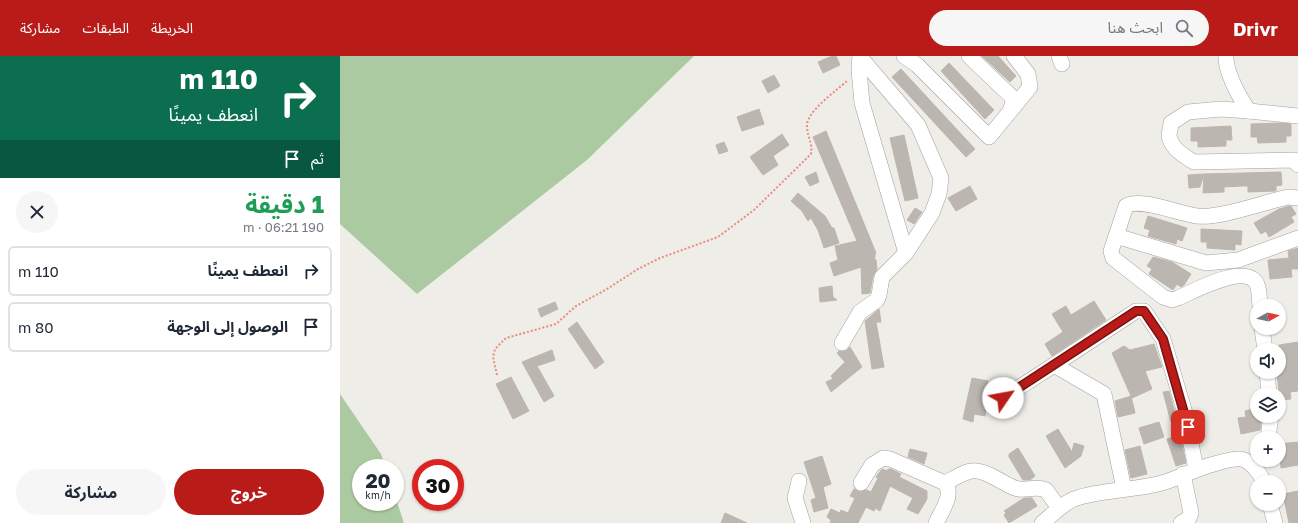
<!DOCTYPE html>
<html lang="ar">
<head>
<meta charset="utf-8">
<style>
  :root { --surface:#fff; --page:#f6f6f7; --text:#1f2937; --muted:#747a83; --line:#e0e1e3; --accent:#b81b18 }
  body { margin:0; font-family:"Golos Text","Noto Sans Arabic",sans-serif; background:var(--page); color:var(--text); direction:rtl; height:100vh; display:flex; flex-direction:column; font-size:15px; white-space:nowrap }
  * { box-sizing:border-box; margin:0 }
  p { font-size:13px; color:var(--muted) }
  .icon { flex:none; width:22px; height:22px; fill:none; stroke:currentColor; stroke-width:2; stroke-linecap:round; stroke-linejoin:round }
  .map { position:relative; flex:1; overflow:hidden; direction:ltr }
  .sheet { display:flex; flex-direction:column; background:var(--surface); width:340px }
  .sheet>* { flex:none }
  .guide { background:#0b6e4f; color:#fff; overflow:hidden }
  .needle { width:26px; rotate:82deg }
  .buttons { position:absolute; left:910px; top:243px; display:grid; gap:8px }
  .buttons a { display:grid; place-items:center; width:36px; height:36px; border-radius:50%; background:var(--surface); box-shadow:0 1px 3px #0004; font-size:20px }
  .speed { position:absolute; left:12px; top:403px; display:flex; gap:8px; font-size:20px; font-weight:700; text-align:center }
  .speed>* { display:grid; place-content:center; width:52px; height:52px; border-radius:50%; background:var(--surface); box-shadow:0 1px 3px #0004; line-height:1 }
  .speed small { font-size:10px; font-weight:400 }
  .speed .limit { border:6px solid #d22; background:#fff; color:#111 }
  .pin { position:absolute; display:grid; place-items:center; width:34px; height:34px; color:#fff; margin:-17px; border-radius:8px; box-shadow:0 2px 6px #0006 }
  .me { position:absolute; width:44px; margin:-22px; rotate:57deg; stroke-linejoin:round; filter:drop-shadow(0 0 3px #0008) }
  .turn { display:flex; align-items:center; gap:14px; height:84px; padding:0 16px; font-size:18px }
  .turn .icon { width:52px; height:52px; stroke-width:2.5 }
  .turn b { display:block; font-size:28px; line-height:34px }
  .then { display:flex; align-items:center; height:38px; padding:0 16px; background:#0003; gap:8px; font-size:15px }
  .round { display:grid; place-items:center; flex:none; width:42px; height:42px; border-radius:21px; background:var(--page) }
  .summary { display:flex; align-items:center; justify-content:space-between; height:68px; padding:0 16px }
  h1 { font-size:24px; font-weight:700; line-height:30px; color:#1e9e55 }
  .button { display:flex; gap:8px; margin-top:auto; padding:8px 16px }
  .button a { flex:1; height:46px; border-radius:24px; background:var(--accent); color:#fff; font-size:16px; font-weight:700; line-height:46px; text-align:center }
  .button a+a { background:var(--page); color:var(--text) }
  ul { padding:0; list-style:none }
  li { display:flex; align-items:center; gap:12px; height:50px; margin:0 8px 6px; padding:0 8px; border:2px solid var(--line); border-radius:6px }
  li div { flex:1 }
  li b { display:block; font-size:15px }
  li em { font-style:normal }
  header { display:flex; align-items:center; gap:24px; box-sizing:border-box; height:56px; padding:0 20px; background:var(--accent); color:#fff }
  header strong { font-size:19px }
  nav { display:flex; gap:22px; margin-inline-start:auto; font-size:14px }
  .search { width:280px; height:36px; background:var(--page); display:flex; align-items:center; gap:10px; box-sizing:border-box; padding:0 14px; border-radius:22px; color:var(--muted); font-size:15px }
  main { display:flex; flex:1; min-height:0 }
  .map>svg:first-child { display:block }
</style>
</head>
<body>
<header>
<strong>Drivr</strong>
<div class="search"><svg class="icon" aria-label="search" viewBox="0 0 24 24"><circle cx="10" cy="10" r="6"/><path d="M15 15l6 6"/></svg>ابحث هنا</div>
<nav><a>الخريطة</a><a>الطبقات</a><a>مشاركة</a></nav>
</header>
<main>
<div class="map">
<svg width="958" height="467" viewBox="0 0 958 467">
  <rect width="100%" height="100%" fill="#efede8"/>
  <g fill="#accaa1">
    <path d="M0,0H354L247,104L77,238L0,168Z"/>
    <path d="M0,338L41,398L46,412H21V446H55V440L64,467H0Z"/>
  </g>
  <g fill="#bcb6b1" stroke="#bfb5ac">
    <path d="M492,0H496L500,9L483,17L478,6Z"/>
    <path d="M642,0H658L676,20L670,26Z"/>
    <path d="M609,7L654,54L645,63L601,15Z"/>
    <path d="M561,13L635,93L626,101L552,21Z"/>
    <path d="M434,19L440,30L428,37L422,25Z"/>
    <path d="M419,53L424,68L402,75L397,61Z"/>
    <path d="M940,67L951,68V80H946V86L918,87L917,81H911V68Z"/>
    <path d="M891,70L892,84H886V90L858,91V85H851V72Z"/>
    <path d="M486,75L536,197L535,198V202H533L536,204L537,213L533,220L530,237L522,238L521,211L494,220L490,207L498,204L495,190L517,185L473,81Z"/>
    <path d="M442,78L449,89L433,100L438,109L423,119L410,101Z"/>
    <path d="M564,79L578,142L565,145L550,82Z"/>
    <path d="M384,86L388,95L379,98L376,89Z"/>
    <path d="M476,116L479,126L470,130L465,121Z"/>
    <path d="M941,116L942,129L936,130V135L908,136V130H902L884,131V136L863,137L864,118Z"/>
    <path d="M864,118L860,131L849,132L848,119Z"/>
    <path d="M630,130L637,143L616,155L608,142Z"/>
    <path d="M458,137L485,160L492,172H494L499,187L484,192L478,174L471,162L468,165L462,155L451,145Z"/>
    <path d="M949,150H951L956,158L951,161L954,166L929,181L926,175L921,178L914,167L939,153Z"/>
    <path d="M575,152L582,156L574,168L567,164Z"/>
    <path d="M808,160L847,172L842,185L837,183L836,188L808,180L810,174L804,172Z"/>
    <path d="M861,173L902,175L901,189L895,188V194L867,192V186H861Z"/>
    <path d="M958,192V213H951L952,221L930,223L928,204L949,202L948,195Z"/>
    <path d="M813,201L832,206L851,218L844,229L841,231L837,228L833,234L809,218L812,213L807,210Z"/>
    <path d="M492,230L493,241L497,244L480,246L479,232Z"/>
    <path d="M754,245L766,264L712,300L705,288L723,276L712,258L726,250L731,259Z"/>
    <path d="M215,246L218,253L201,261L198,253Z"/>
    <path d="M539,253L541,266H536L544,311L532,313L525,265Z"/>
    <path d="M237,266L264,306L255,313L228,273Z"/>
    <path d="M958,286V335L950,336L951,343L940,344L937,318H939V289Z"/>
    <path d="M814,288L822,311L805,315L812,333L792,342L791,340L795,357L778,361L775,345L791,340L772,297L784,290L790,294Z"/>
    <path d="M510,291L522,311L491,336L486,326L493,323L491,320L505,306L497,297L499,295H506Z"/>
    <path d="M212,294L215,304L197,310L214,340L204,346L182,306Z"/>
    <path d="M171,321L189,355L173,363L156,328Z"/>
    <path d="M632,322L648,325L645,343L654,346L653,354L646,352L645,360L634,358L633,366L623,363Z"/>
    <path d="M829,335L837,364L831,366L823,336Z"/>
    <path d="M917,352V360H922L920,374L901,378L898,362L906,361L905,355Z"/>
    <path d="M819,366L824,381L804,388L799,372Z"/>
    <path d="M718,373L732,396L734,387L744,390L741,400L725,412L706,380Z"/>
    <path d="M840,379L846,407L836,410L827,383Z"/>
    <path d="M958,386V409L941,412L939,388Z"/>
    <path d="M800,390L807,418L791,422L785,394Z"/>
    <path d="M678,392L695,420L690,424H683L669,401V398Z"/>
    <path d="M570,393L587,397L584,408L568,401Z"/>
    <path d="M482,400L491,428L483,431L488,452L474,456L471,444L476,442L464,406Z"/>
    <path d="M542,413L547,415L548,413H551L561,418L559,421L587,435V443L578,458L567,453L573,442L550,430L540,455L535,452L534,455L526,451L518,467H490L491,464L487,461L491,453L500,457L501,454L508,457L515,442L510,440L514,433L520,436L527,434L531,436L538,422L536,421Z"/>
    <path d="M958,435V467H949L943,438Z"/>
    <path d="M684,442H692L697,450L669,467L664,459L666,457L664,455Z"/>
    <path d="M385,457L407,467H381Z"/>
  </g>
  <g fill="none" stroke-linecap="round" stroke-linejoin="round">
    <defs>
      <g id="minor">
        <path d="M520,0L519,14L522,47L566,197"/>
        <path d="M564,0L577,9L649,81L690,31L688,18L674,0"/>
        <path d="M629,0L674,43L671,52"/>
        <path d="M719,0L722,8"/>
        <path d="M886,0C885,15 900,43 909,55L958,60"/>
        <path d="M909,55L881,53L848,56L831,67C831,71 829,76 829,80C831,92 845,101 854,106L954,104L958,109"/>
        <path d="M958,142L948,141C925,146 878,163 857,160C840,158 800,141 786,150L776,180L866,207L898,204L958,182"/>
        <path d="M776,180L771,195L773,202L823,241L832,244L838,242C854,235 901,209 915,225C920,231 919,243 920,250"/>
        <path d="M922,272L925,294"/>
        <path d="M502,287L520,256L537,244L539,239L542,221L566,197L592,157L599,138L601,122L578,69L520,1"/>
        <path d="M927,316L929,338"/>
        <path d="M663,342L714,309"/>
        <path d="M928,382L931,360"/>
        <path d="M459,425L455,442L463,467"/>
        <path d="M521,427L532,409L543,402L550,403L605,427C614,439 602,454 596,467"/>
        <path d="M605,427C630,414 633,409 659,424C665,427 672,432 679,433C688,434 697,430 706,434L719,452"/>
        <path d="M784,433L764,338L714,309L796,255H804L823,283L845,357L856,413"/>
        <path d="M930,448L935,467"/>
        <path d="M702,467C712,459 722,448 734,443C762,433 793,435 822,427C839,422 855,413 874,408C882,406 892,402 901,403C911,405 920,417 924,426"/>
        <path d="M841,467L849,462L851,457L843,418"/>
      </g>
    </defs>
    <use href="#minor" stroke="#a1a1a1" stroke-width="16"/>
    <path stroke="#ea8c7e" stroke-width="2" stroke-dasharray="2 2" stroke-linecap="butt" d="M157,319L153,301L155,293L166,282L216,268L236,250L267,233L298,213L320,202L378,181L414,154L471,98C473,88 467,80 467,70C466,56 497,34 507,25"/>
    <use href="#minor" stroke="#fff" stroke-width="15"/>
  </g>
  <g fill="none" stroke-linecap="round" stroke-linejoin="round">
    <defs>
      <path id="route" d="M663,342L796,255H804L823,283L848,371"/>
    </defs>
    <use href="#route" stroke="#781210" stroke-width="10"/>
    <use href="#route" stroke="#b81b18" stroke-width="7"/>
  </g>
</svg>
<div class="buttons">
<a><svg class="needle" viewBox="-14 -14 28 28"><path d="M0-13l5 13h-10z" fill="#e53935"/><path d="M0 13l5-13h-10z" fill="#747a83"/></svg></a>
<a><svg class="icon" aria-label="sound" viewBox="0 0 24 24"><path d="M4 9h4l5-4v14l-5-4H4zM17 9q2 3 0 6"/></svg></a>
<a><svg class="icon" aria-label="layers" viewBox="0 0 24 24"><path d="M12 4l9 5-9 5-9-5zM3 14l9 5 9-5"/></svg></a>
<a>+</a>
<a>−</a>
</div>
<div class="speed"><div>20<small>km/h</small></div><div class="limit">30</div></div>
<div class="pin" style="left:848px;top:371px;background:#d93025"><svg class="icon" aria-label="arrive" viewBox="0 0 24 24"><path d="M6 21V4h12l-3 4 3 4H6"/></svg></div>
<svg class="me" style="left:663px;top:342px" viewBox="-20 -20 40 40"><circle r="19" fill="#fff"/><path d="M0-13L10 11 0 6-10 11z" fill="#b81b18"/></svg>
</div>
<section class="sheet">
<div class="guide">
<div class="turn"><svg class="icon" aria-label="right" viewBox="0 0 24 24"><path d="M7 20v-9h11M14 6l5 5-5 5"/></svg><div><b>110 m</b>انعطف يمينًا</div></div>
<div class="then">ثم<svg class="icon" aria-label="arrive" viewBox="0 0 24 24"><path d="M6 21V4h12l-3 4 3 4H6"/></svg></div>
</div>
<div class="summary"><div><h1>1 دقيقة</h1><p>190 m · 06:21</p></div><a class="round"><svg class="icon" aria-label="close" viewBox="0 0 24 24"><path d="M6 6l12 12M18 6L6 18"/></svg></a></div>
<ul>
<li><svg class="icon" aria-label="right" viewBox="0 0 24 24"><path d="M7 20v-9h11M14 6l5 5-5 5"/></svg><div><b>انعطف يمينًا</b></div><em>110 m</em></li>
<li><svg class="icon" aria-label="arrive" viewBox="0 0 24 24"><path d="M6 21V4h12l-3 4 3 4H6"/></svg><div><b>الوصول إلى الوجهة</b></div><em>80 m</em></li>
</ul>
<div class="button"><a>خروج</a><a>مشاركة</a></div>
</section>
</main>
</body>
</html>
